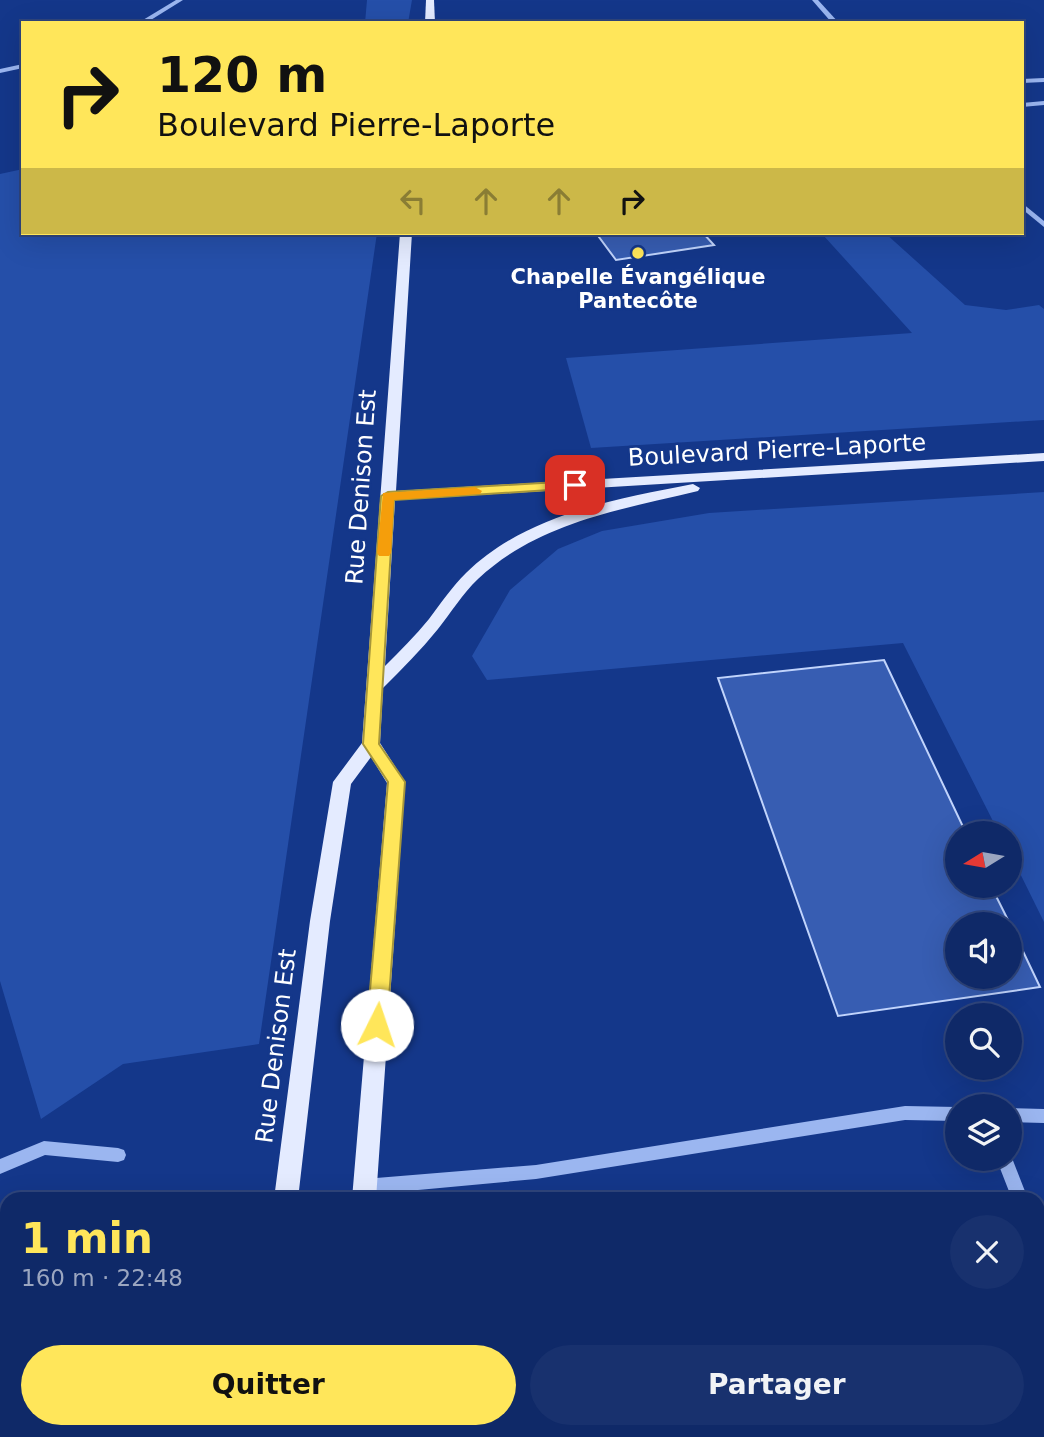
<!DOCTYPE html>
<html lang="fr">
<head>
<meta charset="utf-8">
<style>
  :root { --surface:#0f2968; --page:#18316e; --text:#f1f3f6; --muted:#9ba6c0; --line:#2f457c; --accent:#ffe65a }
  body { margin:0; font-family:"DejaVu Sans",sans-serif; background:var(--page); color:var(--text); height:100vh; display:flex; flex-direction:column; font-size:26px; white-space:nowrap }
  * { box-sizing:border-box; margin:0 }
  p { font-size:23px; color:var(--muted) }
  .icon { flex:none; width:38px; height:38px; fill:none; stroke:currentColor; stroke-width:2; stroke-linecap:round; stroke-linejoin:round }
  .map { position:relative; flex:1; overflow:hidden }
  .details { position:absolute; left:0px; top:1192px; width:1045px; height:247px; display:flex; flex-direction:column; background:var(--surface); border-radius:21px 21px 0 0; box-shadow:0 7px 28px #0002,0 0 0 2px var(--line) }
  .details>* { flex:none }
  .banner { position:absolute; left:21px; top:21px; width:1003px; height:214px; border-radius:0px; box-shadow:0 7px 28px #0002,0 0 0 2px var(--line); background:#ffe65a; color:#111; overflow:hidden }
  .needle { width:46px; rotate:259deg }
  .buttons { position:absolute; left:945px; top:821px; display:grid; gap:14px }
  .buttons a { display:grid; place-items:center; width:77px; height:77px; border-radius:50%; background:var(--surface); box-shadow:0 7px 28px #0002,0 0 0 2px var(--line); font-size:35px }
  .pin { position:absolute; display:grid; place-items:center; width:60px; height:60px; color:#fff; margin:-30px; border-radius:14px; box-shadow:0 4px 10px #0006 }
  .me { position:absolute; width:77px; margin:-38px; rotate:4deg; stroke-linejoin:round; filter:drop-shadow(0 0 5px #0008) }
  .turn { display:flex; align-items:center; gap:24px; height:147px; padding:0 21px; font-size:32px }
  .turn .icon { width:91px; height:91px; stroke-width:2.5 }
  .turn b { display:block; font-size:49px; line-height:60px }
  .lanes { display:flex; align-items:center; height:66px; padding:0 21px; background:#0003; justify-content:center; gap:35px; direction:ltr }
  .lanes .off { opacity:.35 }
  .round { display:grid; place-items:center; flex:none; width:74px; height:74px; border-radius:37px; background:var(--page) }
  .head { display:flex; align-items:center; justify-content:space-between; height:119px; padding:0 21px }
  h1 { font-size:42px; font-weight:600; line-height:52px; color:var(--accent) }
  .action { display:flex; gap:14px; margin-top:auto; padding:14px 21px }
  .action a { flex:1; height:80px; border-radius:42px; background:var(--accent); color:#111; font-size:28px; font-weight:600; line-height:80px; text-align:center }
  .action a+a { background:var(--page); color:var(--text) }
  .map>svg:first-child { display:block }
</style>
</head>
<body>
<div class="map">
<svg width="1044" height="1437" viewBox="0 0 1044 1437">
  <rect width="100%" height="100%" fill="#14378a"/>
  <g fill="#254fa9">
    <path d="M367,0H412L408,23H365Z"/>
    <path d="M23,169V233H377L259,1044L123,1064L41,1119L0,981V174Z"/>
    <path d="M846,233H885L965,305L1006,310L1039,305L1044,309V420L591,448L566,358L912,333L823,235Z"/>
    <path d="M1044,492V922L1010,853V833H999L903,643L487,680L472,656L510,590L558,549L602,531L709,513Z"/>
  </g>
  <g fill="#375db2" stroke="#c1d4fc" stroke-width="2">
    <path d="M596,233H703L714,245L616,260Z"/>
    <path d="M884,660L966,833H957V886H991L1010,924H957V976H1010V924L1040,987L838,1016L718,678Z"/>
  </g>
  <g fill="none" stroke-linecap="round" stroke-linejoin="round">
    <g fill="#9bb6f0" fill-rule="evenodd">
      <path d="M176,0H183L146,23H138Z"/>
      <path d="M812,0H818L839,23H832Z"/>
      <path d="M23,64V68L0,73V69Z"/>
      <path d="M1044,78V82L1022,83V79Z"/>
      <path d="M1044,101V105L1022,107V103Z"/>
      <path d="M1022,203L1044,221V227L1022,209Z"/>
      <path d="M905,1106L957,1107V1121L905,1120L536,1179L364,1195L358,1192L356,1187L358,1182L364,1179L536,1165Z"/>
      <path d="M1010,1108L1044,1109V1123L1010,1122Z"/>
      <path d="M44,1141L118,1148L124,1150L126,1155L124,1160L118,1162L45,1155L0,1174V1159Z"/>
      <path d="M1010,1153L1012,1158L1028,1199H1012L996,1158H1010Z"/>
      <path d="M1038,1305L1044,1308V1337L1038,1334Z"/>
      <path d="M1044,1402V1420L1038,1422V1404Z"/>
      <path d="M902,1432H947L945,1437H900Z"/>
    </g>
    <g fill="#e4ebff" fill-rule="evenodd">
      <path d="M426,0H434L435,23H425Z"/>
      <path d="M400,233H412L396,491L1044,453V461L395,500L385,666C400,651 415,636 429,619C441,603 452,587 466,573C525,515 615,499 693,484L700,488L698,491C620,510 539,522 478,579C462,594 451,613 438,629C421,650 402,669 383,688L380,743L405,782L376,1199H352L387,783L371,757L351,784L330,921L298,1199H274L310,921L333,782L362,743Z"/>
      <path d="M243,1432H269L268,1437H242Z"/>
      <path d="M333,1432H359L358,1437H332Z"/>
    </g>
  </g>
  <path fill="#ffe65a" stroke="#a6963a" stroke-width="2" d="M575,481L580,483V488L394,500L379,744L405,782L387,1025L384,1031L377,1034L370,1031L367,1025L388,782L363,744L381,496L388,492Z"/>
  <path fill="#f59e0b" d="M475,487L482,491L480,494L394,500L391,553L389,556H379L377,553L383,493Z"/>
  <circle fill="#ffe65a" stroke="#14378a" stroke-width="2.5" cx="638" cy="253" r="7"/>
  <g text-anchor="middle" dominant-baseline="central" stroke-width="5" stroke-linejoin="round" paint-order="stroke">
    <g font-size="21" font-weight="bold" fill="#fff" stroke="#14378a">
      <text x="638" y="277">Chapelle Évangélique<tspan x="638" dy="24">Pantecôte</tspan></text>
    </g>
    <g font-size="24" fill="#fff" stroke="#14378a">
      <text transform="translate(777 450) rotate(-3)">Boulevard Pierre-Laporte</text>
      <text transform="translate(361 487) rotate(-86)">Rue Denison Est</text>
      <text transform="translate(276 1046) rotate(-83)">Rue Denison Est</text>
    </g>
  </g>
</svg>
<div class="buttons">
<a><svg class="needle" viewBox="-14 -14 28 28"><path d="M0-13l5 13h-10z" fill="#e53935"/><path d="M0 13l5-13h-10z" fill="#9ba6c0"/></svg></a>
<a><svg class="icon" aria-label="sound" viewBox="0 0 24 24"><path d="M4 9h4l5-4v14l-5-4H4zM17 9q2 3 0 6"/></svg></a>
<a><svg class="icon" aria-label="search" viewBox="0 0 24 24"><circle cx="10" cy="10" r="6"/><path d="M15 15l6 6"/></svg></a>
<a><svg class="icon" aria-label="layers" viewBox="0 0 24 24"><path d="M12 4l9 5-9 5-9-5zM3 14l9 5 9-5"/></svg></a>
</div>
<div class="pin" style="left:575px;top:485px;background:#d93025"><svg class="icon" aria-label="arrive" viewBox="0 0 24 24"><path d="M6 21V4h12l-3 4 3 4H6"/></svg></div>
<svg class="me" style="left:377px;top:1025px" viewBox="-20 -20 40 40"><circle r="19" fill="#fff"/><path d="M0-13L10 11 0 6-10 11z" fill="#ffe65a"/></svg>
<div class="banner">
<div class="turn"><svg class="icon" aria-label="right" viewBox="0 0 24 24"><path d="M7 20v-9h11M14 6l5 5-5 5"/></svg><div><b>120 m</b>Boulevard Pierre-Laporte</div></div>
<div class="lanes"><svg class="icon off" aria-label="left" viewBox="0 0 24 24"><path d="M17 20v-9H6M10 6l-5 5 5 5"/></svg><svg class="icon off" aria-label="ahead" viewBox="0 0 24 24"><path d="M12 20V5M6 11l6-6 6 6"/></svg><svg class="icon off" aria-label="ahead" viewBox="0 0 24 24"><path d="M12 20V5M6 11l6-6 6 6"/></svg><svg class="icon" aria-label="right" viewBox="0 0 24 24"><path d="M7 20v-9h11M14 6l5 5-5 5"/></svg></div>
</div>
<section class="details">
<div class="head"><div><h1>1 min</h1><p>160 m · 22:48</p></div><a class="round"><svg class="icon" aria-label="close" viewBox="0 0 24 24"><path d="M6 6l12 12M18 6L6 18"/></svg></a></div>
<div class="action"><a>Quitter</a><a>Partager</a></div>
</section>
</div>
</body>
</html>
